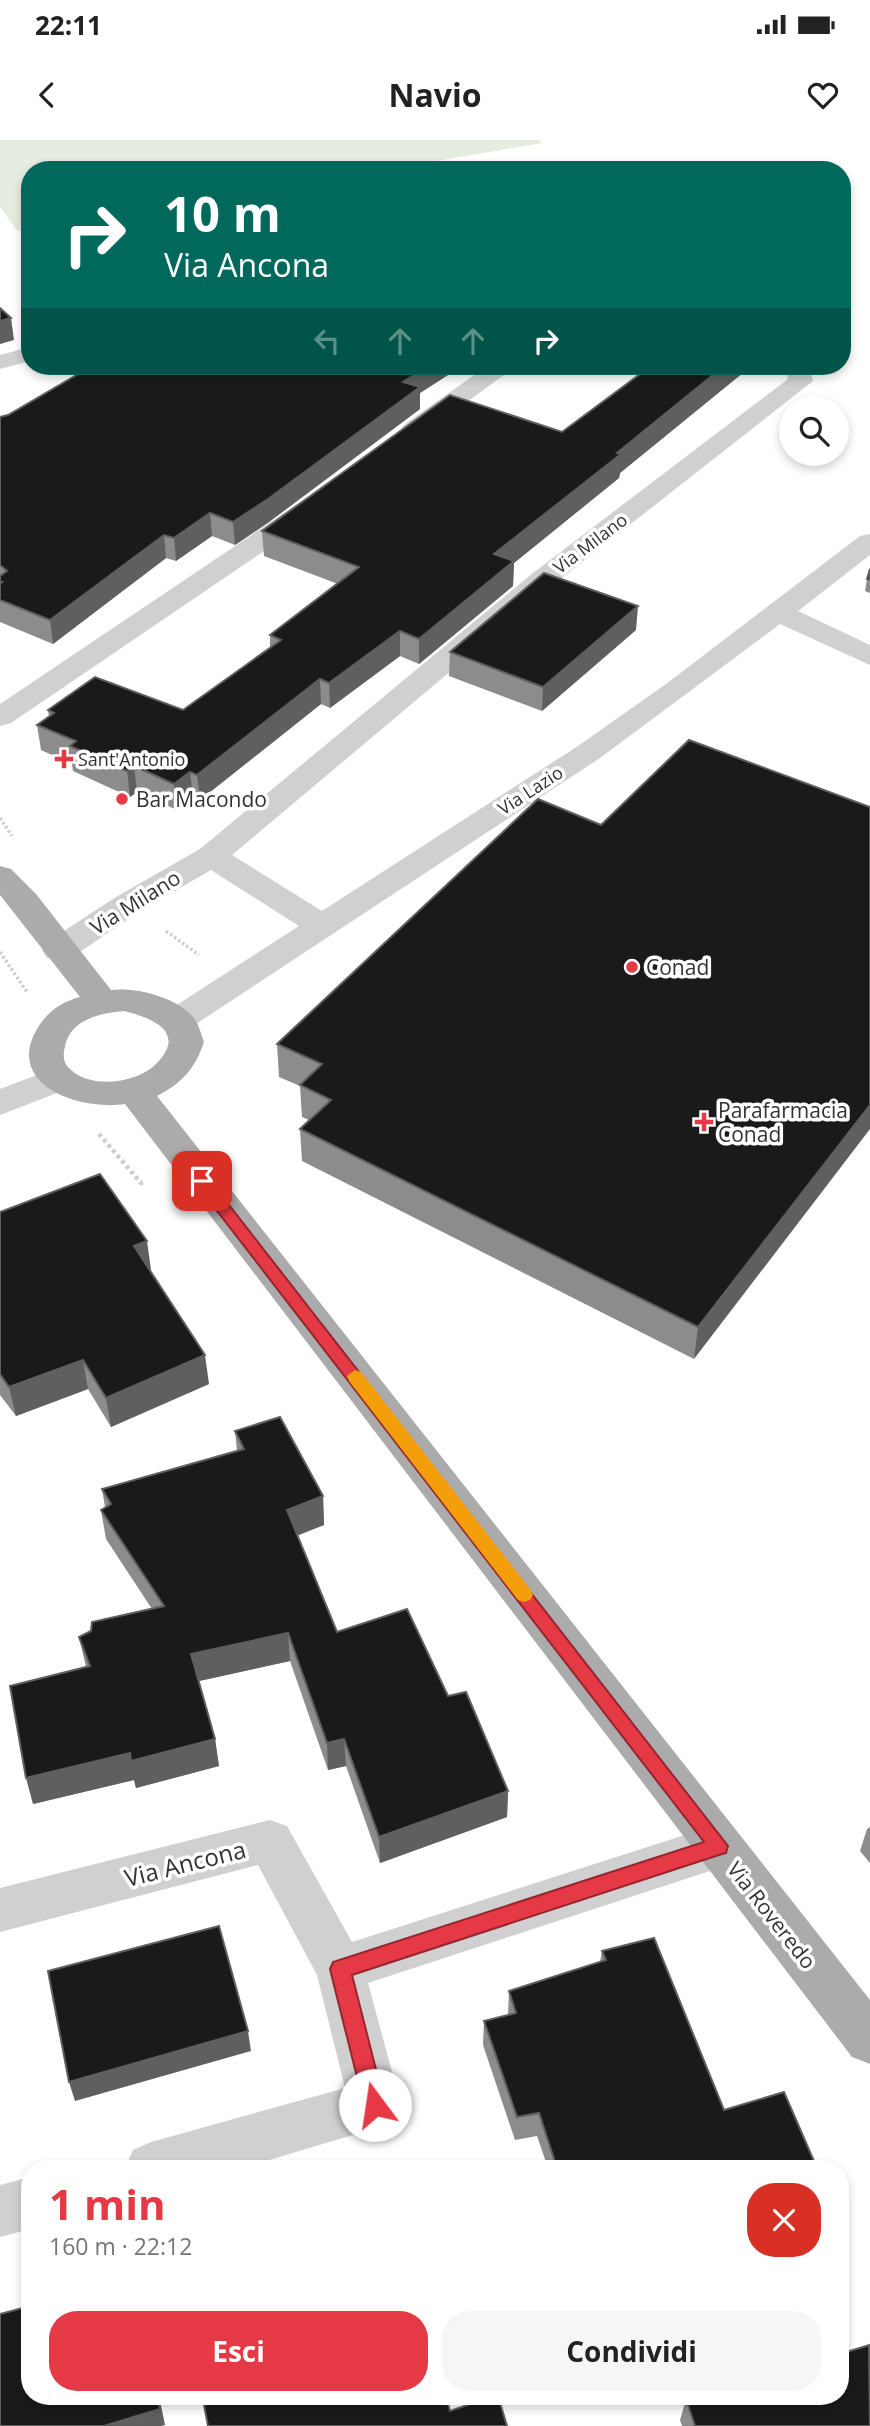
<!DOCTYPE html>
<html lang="it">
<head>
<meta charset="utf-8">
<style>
  :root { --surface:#fff; --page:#f6f6f6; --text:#222; --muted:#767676; --accent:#e63946 }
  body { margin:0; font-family:"Open Sans",sans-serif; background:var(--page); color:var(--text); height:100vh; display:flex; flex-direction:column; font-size:26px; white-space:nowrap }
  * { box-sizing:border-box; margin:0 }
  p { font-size:23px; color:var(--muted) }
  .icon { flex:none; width:38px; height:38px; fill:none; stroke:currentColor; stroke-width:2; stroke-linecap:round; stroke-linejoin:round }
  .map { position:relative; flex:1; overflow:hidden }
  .sheet { position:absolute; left:21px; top:2020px; width:828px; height:245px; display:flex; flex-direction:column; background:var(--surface); border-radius:28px; box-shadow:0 4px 10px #0003 }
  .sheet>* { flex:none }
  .guide { position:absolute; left:21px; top:21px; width:830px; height:214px; border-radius:28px; box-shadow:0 4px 10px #0003; background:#00695c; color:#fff; overflow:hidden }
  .tools { position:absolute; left:779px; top:256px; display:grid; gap:14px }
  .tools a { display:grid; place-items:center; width:70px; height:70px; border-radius:50%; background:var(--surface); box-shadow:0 4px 10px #0003; font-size:35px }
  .pin { position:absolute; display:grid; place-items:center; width:60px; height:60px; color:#fff; margin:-30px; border-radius:14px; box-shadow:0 4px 10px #0006 }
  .me { position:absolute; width:77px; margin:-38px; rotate:346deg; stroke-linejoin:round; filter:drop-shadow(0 0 5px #0008) }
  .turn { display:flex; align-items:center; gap:24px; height:147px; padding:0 28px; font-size:32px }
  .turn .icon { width:91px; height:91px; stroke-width:2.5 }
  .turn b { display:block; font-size:49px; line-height:60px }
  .lanes { display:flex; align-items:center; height:66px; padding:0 28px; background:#0003; justify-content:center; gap:35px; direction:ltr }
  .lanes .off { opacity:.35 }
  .round { display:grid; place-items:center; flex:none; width:74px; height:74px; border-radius:28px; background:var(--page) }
  .headline { display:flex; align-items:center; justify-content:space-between; height:119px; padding:0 28px }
  h1 { font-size:42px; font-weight:700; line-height:52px; color:var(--accent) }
  .action { display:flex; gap:14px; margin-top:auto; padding:14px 28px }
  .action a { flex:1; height:80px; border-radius:28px; background:var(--accent); color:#fff; font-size:28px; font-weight:700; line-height:80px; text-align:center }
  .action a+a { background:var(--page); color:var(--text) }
  .status { display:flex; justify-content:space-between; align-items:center; height:49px; padding:0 35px; background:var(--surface); direction:ltr }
  .status svg { height:19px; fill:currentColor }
  header { display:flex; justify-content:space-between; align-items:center; height:91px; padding:0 28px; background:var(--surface); font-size:32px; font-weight:700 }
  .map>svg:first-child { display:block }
</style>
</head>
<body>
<div class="status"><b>22:11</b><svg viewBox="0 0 49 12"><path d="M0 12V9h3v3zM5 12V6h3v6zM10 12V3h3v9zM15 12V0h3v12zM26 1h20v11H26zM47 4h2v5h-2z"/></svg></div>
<header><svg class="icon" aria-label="back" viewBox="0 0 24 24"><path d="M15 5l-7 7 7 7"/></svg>Navio<svg class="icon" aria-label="heart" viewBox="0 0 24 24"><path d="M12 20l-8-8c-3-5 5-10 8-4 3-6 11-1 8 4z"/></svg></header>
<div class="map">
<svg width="870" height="2286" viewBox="0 0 870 2286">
  <rect width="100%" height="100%" fill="#fff"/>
  <path fill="#e6ecdf" d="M0,0H539L543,3L382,30H30V89L17,91L0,67Z"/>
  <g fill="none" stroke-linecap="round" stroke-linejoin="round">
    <g stroke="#cdcdcd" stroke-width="3.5" stroke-dasharray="2.5 2.5" stroke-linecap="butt">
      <path d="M0,678L12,696"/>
      <path d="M166,791L199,815"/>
      <path d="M0,812L27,852"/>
    </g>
    <path stroke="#cdcdcd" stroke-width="4.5" stroke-dasharray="3.5 3.5" stroke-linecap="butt" d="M99,994L141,1043L145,1041"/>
    <g fill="#d0d0d0" fill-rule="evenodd">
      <path d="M30,207V221L0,229V215Z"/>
      <path d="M487,226H516L423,294L414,297L405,294L401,289L405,284Z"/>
      <path d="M784,226H808L813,241L553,445L232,715L322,771L578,606L666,544L860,396L870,394V415L798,471L870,505V525L780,484L600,618L190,888L178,891L166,888L161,880L166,872L299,786L211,730L140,771L71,818L59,821L47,818L42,810L47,802L116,757L200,709L533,433L788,239Z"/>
      <path d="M305,363L314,365L318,371L314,377L11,583L0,586V564L296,365Z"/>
      <path d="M58,927L70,930L76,939L70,948L0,975V949Z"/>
      <path d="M270,1680L287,1686L352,1802L719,1684L736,1691L743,1706L736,1721L719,1728L368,1843L401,1965L393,1983L242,2028H125L133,2010L151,2002L345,1948L317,1835L258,1725L0,1792V1748Z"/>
      <path d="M30,2037V2089L0,2097V2045Z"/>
    </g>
    <path fill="#ababab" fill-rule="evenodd" d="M0,726L11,729L36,754L111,850C136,847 176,857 193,877C199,884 201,894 204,902C195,929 182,943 157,956L870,1860V1924L852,1917L125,964C81,971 4,946 37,889C47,872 61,862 80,857L0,755ZM124,871C152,878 188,892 156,924C136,944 88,950 68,927C63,922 63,913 65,907C70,879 101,873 124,871Z"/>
  </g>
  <g fill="#8c8c8c">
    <path d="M189,226H462L420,253V269L269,382L235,405L212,396L176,421L166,418L53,504L0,482V277L176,234Z"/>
    <path d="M651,226H744V232L620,333L619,338L514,423L513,446L419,524L400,516L330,568L321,564L200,660L193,657L177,670L137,652L130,657L73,631L72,624L41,610L37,585L49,577L48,570H183L270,507V495L338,444L264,416L262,391L562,292Z"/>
    <path d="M870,429V453L865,451L867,439Z"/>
    <path d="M636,490L542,571L449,536L450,512Z"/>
    <path d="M870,667L694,1219L302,1021L300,989L309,980L302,977L300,946L279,937L277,904L601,685Z"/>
    <path d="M0,1072L151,1130L150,1131L209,1244L111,1287L88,1249L16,1276L0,1255Z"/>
    <path d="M235,1291L323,1356L324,1385L297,1395L337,1492L448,1556L508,1651L507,1677L380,1723L346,1626L328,1630L290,1521L198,1541L215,1599L219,1626L136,1648L134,1640L33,1664L86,1527L79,1497L152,1469L106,1399L101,1370L105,1367L102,1349L237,1311Z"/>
    <path d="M870,1687V1723L860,1711L867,1689Z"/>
    <path d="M602,1811L724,1970L817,2028H548L537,1996L515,2000L483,1905L484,1881L508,1875L509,1851L600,1822Z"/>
    <path d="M686,2259L870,2286H682L680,2280Z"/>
  </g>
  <g fill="#5f5f5f">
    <path d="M11,178L14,200L0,204V181Z"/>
    <path d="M428,226H462L420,253V269L269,382L235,405L233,382L403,242Z"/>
    <path d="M724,226H744V232L620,333L619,338L514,423L513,446L419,524V499L494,414Z"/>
    <path d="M210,373L212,396L176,421L174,398Z"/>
    <path d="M164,395L166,418L53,504L50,480Z"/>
    <path d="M638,466L636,490L542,571L543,547Z"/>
    <path d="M400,491V516L330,568L329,543Z"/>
    <path d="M320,539L321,564L200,660L197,635Z"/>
    <path d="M134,626L137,652L130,657L127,631Z"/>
    <path d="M190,632L193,657L177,670L174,644Z"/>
    <path d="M870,965V989L694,1219L698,1187Z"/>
    <path d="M147,1101L151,1130L138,1136L134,1106Z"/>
    <path d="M205,1215L209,1244L111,1287L106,1258Z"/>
    <path d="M83,1220L88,1249L16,1276L9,1247Z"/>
    <path d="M323,1356L324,1385L289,1399L287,1370Z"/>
    <path d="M288,1493L290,1521L195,1542L191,1514Z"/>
    <path d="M215,1599L219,1626L136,1648L134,1640L33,1664L26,1638L130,1613Z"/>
    <path d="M344,1599L346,1626L328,1630L327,1603Z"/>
    <path d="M508,1651L507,1677L380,1723L379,1697Z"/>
    <path d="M248,1891L251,1911L75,1961L69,1942Z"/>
    <path d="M847,2099L840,2117V2101Z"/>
    <path d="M157,2256H159L165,2285L161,2286H104Z"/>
  </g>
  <g fill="#1a1a1a" stroke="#5f5f5f" stroke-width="2">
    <path d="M0,168L11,178L0,181Z"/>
    <path d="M92,226H150L176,234L189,226H428L403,242L420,247L268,359L233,382L210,373L174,398L164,395L50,480L0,460V444L2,442H0V436L7,431L0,425V277L8,275Z"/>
    <path d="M651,226H724L617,313L621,314L494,414L514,421L419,499L400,491L329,543L320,539L197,635L190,632L174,644L134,626L127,631L70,606L76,601L37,585L54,573L48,570L95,537L183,570L281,500L270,495L359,427L262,391L450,255L562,292Z"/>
    <path d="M870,429V440L867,439Z"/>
    <path d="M544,433L638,466L543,547L450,512Z"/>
    <path d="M689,600L870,667V965L698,1187L300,989L331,960L300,945L322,924L277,904L538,659L601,685Z"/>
    <path d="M100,1034L147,1101L134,1106L205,1215L106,1258L83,1220L9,1247L0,1234V1072Z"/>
    <path d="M280,1277L323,1356L287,1370L337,1492L407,1469L448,1556L466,1552L508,1651L379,1697L344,1599L327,1603L288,1493L191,1514L215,1599L131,1621L130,1613L26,1638L10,1546L90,1526L79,1497L91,1491L92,1482L164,1466L101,1370L111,1364L102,1349L244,1309L235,1291Z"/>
    <path d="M219,1786L248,1891L69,1942L48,1831Z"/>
    <path d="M654,1798L724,1970L784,1952L817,2028H557L539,1973L517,1977L484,1881L516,1873L509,1851L606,1820L602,1811Z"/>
    <path d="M840,2083L847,2099L840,2101Z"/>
    <path d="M30,2166V2256H157L160,2269L104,2286H0V2174Z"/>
    <path d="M869,2205L870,2286H695L686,2259L698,2256H840V2214Z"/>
    <path d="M230,2256H446L450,2271L494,2256H498L507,2286H208L204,2265Z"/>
  </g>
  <path fill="#e63946" stroke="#96252e" stroke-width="2" d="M202,1036L208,1038L728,1706L726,1713L719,1715L352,1835L385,1965L382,1972L375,1975L367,1972L364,1965L330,1829L333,1822L704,1702L197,1045L195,1041L197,1038Z"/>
  <path fill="#f59e0b" d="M355,1230L361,1232L530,1449L533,1455L530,1460L524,1462L518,1460L349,1241L347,1236Z"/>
  <g fill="#e63946" stroke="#fff" stroke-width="2.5">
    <path d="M60.5 608.5h7v7h7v7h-7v7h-7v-7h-7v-7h7z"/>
    <circle cx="122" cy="659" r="7"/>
    <circle cx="632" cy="827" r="7"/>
    <path d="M700.5 971.5h7v7h7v7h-7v7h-7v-7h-7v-7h7z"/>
  </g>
  <g text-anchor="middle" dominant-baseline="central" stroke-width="7" stroke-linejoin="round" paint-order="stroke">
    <g font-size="18" fill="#333" stroke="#fff">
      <text transform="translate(590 403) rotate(-37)">Via Milano</text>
      <text transform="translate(530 650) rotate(-33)">Via Lazio</text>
    </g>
    <g font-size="18" fill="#333" stroke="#fff" text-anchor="start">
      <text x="78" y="619">Sant'Antonio</text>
    </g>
    <g font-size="21" fill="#333" stroke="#fff" text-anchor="start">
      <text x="136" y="659">Bar Macondo</text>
      <text x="646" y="827">Conad</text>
      <text x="718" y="970">Parafarmacia<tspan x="718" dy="24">Conad</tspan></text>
    </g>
    <g font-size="21" fill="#333" stroke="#fff">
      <text transform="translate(135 762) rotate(-32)">Via Milano</text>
      <text transform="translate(772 1775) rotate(52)">Via Roveredo</text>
    </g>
    <g font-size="24" fill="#333" stroke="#fff">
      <text transform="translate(185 1723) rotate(-14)">Via Ancona</text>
    </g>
  </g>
</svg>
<div class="tools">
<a><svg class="icon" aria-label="search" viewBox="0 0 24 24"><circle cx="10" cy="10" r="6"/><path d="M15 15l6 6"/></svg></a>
</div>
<div class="pin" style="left:202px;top:1041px;background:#d93025"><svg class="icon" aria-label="arrive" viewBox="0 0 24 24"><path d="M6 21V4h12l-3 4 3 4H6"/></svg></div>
<svg class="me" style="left:375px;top:1965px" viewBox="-20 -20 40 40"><circle r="19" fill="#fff"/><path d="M0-13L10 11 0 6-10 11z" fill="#e63946"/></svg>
<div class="guide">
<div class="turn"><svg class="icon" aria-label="right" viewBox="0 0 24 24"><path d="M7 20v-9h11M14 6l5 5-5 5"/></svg><div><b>10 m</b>Via Ancona</div></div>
<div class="lanes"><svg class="icon off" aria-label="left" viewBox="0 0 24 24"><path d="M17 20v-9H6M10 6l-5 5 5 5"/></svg><svg class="icon off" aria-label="ahead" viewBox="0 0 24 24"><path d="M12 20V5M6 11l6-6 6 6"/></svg><svg class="icon off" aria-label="ahead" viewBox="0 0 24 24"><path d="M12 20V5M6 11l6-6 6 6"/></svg><svg class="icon" aria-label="right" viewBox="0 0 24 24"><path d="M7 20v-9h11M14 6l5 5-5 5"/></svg></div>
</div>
<section class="sheet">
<div class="headline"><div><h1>1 min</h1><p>160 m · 22:12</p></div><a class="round" style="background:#d93025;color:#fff"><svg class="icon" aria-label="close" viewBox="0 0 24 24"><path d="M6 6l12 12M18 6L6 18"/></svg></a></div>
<div class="action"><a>Esci</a><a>Condividi</a></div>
</section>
</div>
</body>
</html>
